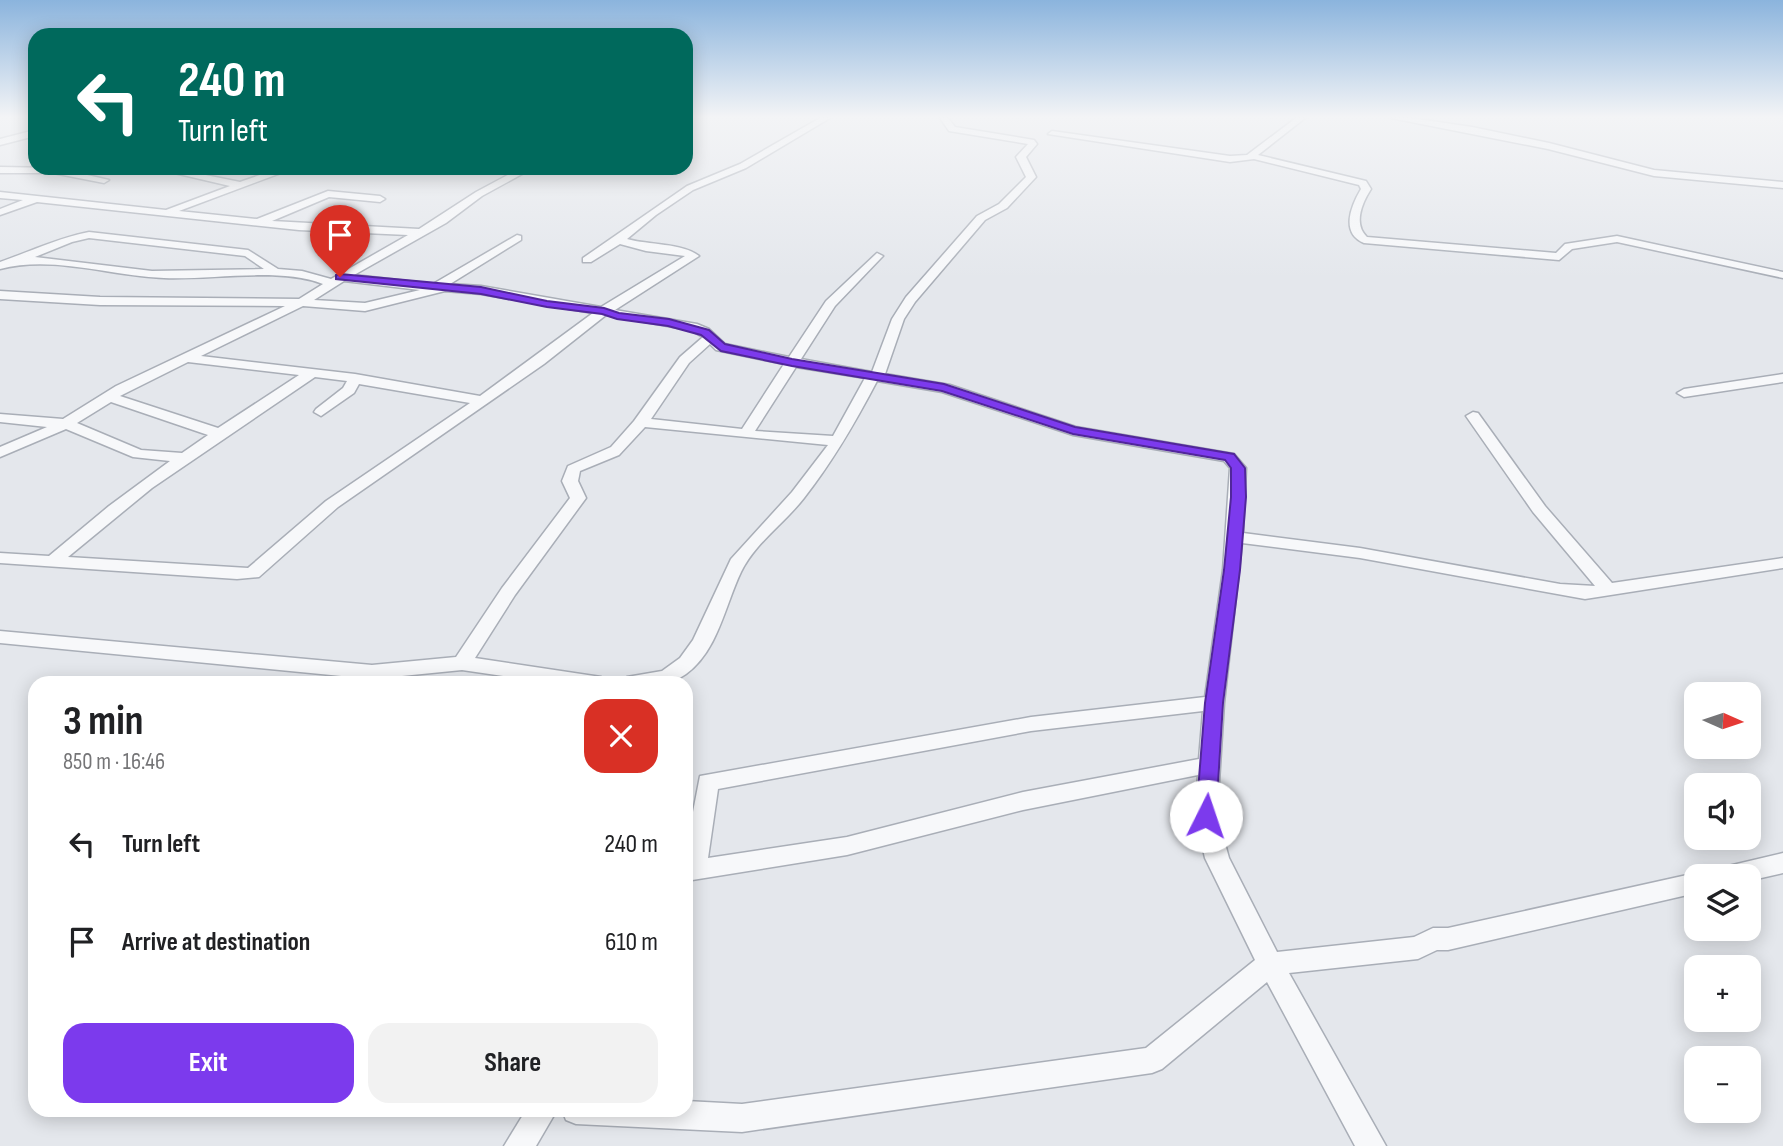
<!DOCTYPE html>
<html lang="en">
<head>
<meta charset="utf-8">
<style>
  :root { --surface:#fff; --page:#f2f2f2; --text:#202124; --muted:#757577; --accent:#7c3aed }
  body { margin:0; font-family:"Sofia Sans Condensed",sans-serif; background:var(--page); color:var(--text); height:100vh; display:flex; flex-direction:column; font-size:26px; white-space:nowrap }
  * { box-sizing:border-box; margin:0 }
  p { font-size:23px; color:var(--muted) }
  .icon { flex:none; width:38px; height:38px; fill:none; stroke:currentColor; stroke-width:2; stroke-linecap:round; stroke-linejoin:round }
  .map { position:relative; flex:1; overflow:hidden }
  .sheet { position:absolute; left:28px; top:676px; width:665px; height:441px; display:flex; flex-direction:column; background:var(--surface); border-radius:21px; box-shadow:0 4px 18px #0003 }
  .sheet>* { flex:none }
  .guide { position:absolute; left:28px; top:28px; width:665px; height:147px; border-radius:21px; box-shadow:0 4px 18px #0003; background:#00695c; color:#fff; overflow:hidden }
  .needle { width:46px; rotate:93deg }
  .tools { position:absolute; left:1684px; top:682px; display:grid; gap:14px }
  .tools a { display:grid; place-items:center; width:77px; height:77px; border-radius:14px; background:var(--surface); box-shadow:0 4px 18px #0003; font-size:35px }
  .pin { position:absolute; display:grid; place-items:center; width:60px; height:60px; color:#fff; margin:-72px -30px; border-radius:50% 50% 50% 0; rotate:-45deg; box-shadow:0 0 7px #0007 }
  .pin .icon { rotate:45deg }
  .me { position:absolute; width:77px; margin:-38px; rotate:4deg; stroke-linejoin:round; filter:drop-shadow(0 0 5px #0008) }
  .turn { display:flex; align-items:center; gap:24px; height:147px; padding:0 35px; font-size:32px }
  .turn .icon { width:91px; height:91px; stroke-width:2.5 }
  .turn b { display:block; font-size:49px; line-height:60px }
  .round { display:grid; place-items:center; flex:none; width:74px; height:74px; border-radius:21px; background:var(--page) }
  .head { display:flex; align-items:center; justify-content:space-between; height:119px; padding:0 35px }
  h1 { font-size:42px; font-weight:700; line-height:52px }
  .primary-button { display:flex; gap:14px; margin-top:auto; padding:14px 35px }
  .primary-button a { flex:1; height:80px; border-radius:21px; background:var(--accent); color:#fff; font-size:28px; font-weight:700; line-height:80px; text-align:center }
  .primary-button a+a { background:var(--page); color:var(--text) }
  ul { padding:0; list-style:none }
  li { display:flex; align-items:center; gap:21px; height:98px; padding:0 35px }
  li div { flex:1 }
  li b { display:block; font-size:26px }
  li em { font-style:normal }
  .map>svg:first-child { display:block }
</style>
</head>
<body>
<div class="map">
<svg width="1783" height="1146" viewBox="0 0 1783 1146">
  <rect width="100%" height="100%" fill="#e4e7ec"/>
  <g fill="none" stroke-linecap="round" stroke-linejoin="round">
    <defs>
      <g id="minor">
        <path d="M820,118H830L746,168L693,190L656,215L627,239C648,245 683,243 699,256L615,310L697,324L709,329L725,344L789,357L826,301L877,253L883,256L881,258L835,306L801,359L872,372L892,319L906,297L977,216L999,204L1026,177L1016,157L1028,144L949,131L940,118H948L955,127L1034,140L1037,144L1026,157L1036,177L1007,208L985,220L915,302L904,319L885,374L950,385L1076,427L1234,454L1246,468L1243,533L1360,548L1560,584L1595,586L1533,512L1466,416L1473,412L1478,413L1545,506L1612,583L1783,558V568L1585,599L1360,558L1242,543L1224,703L1217,815L1229,858L1277,952L1414,937L1433,928H1448L1696,873L1705,877H1696V893L1448,950H1437L1418,959L1289,973L1386,1146H1355L1267,982L1162,1069L1152,1073L742,1132L576,1124L566,1120L562,1110H686V1101L742,1104L1146,1048L1255,960L1205,858L1195,815L1198,775L1023,810L847,855L686,881V848L700,776L1031,717L1205,697L1223,570L1230,468L1224,461L1073,435L942,392L877,381C855,423 833,461 804,498C784,524 756,542 741,572C725,605 718,651 686,674C670,686 643,684 624,682L627,677L662,671L680,658L693,640L731,559L792,492L828,445L645,427L619,455L580,471L578,481L586,498L515,595L475,658L601,677L604,682H545L462,670L372,679L0,643V631L372,665L456,657L502,588L570,498L562,481L568,466L611,447L634,421L680,357L703,337L690,330L606,315L544,364L338,507L259,577L237,579L0,563V553L49,556L109,506L170,461L133,457L66,429L0,457V447L47,427L0,422V414L63,419L116,386L285,306L100,305L0,299V291L100,297L299,299L323,284C279,267 212,280 164,278C110,276 53,255 0,269V262C29,252 58,238 89,232L248,250L278,269L302,271L331,279L408,235L299,230L37,202L0,215V209L23,200L0,198V192L166,210L230,186L153,168H171L240,182L280,168H294L179,211L257,219L328,191L380,196L385,199L380,202L329,197L272,221L419,229L476,192L521,168H533L482,196L446,223L354,275L433,284L517,235L521,236V240L450,284L481,286L601,307L685,256L646,251L620,244L591,262H583V258L687,186L740,164ZM89,238L245,256L264,269L152,271L35,257L72,242ZM344,281L420,290L365,303L314,300ZM445,291L481,294L593,313L480,396L355,374L201,356L303,306L365,311ZM710,344L716,350L784,364L742,429L651,419L689,363ZM188,362L299,375L218,428L120,396ZM796,367L865,378L833,436L755,431ZM315,377L347,381L343,388L316,409L314,412L321,416L354,393L359,384L470,403L326,501L248,568L68,557L152,488ZM111,402L208,435L182,453L141,450L77,423ZM1203,711L1199,759L1023,792L847,837L708,858L718,789L1031,731Z"/>
        <path d="M1296,118H1305L1258,155L1366,181L1371,189C1362,203 1353,224 1367,237L1556,253L1565,244L1617,236L1783,272V278L1617,242L1572,249L1559,260L1364,243C1340,233 1351,206 1361,189L1359,185L1254,159L1230,162L1048,134L1052,131L1230,156L1247,155Z"/>
        <path d="M1391,118H1411L1472,127L1549,143L1654,170L1783,182V188L1654,176L1548,149Z"/>
        <path d="M35,130V136L0,145V139Z"/>
        <path d="M0,167L57,168L109,180L104,183L53,173H0Z"/>
        <path d="M1783,374V382L1684,397L1677,393L1684,389Z"/>
        <path d="M1783,853V873L1748,881V877H1712L1716,870L1724,867Z"/>
        <path d="M526,1110H557L536,1146H504Z"/>
      </g>
    </defs>
    <use href="#minor" stroke="#a9aeb7" stroke-width="3"/>
    <use href="#minor" fill="#f7f8fa" fill-rule="evenodd"/>
  </g>
  <linearGradient id="sky" x2="0" y2="1"><stop stop-color="#8bb4dd"/><stop offset="0.42" stop-color="#f3f4f6"/><stop offset="1" stop-color="#f3f4f6" stop-opacity="0"/></linearGradient>
  <rect width="1783" height="278" fill="url(#sky)"/>
  <path fill="#7c3aed" stroke="#51269a" stroke-width="2" d="M340,274L481,287L547,301L604,308L619,313L669,319L709,330L725,344L792,359L944,384L1075,427L1234,454L1245,468L1246,497L1240,570L1223,703L1216,816L1213,821L1206,824L1199,821L1196,816L1205,703L1224,570L1231,497V468L1225,460L1073,434L942,391L792,366L721,351L701,335L668,326L617,319L602,314L547,307L481,294L336,279V275Z"/>
</svg>
<div class="tools">
<a><svg class="needle" viewBox="-14 -14 28 28"><path d="M0-13l5 13h-10z" fill="#e53935"/><path d="M0 13l5-13h-10z" fill="#757577"/></svg></a>
<a><svg class="icon" aria-label="sound" viewBox="0 0 24 24"><path d="M4 9h4l5-4v14l-5-4H4zM17 9q2 3 0 6"/></svg></a>
<a><svg class="icon" aria-label="layers" viewBox="0 0 24 24"><path d="M12 4l9 5-9 5-9-5zM3 14l9 5 9-5"/></svg></a>
<a>+</a>
<a>−</a>
</div>
<div class="pin" style="left:340px;top:277px;background:#d93025"><svg class="icon" aria-label="arrive" viewBox="0 0 24 24"><path d="M6 21V4h12l-3 4 3 4H6"/></svg></div>
<svg class="me" style="left:1206px;top:816px" viewBox="-20 -20 40 40"><circle r="19" fill="#fff"/><path d="M0-13L10 11 0 6-10 11z" fill="#7c3aed"/></svg>
<div class="guide">
<div class="turn"><svg class="icon" aria-label="left" viewBox="0 0 24 24"><path d="M17 20v-9H6M10 6l-5 5 5 5"/></svg><div><b>240 m</b>Turn left</div></div>
</div>
<section class="sheet">
<div class="head"><div><h1>3 min</h1><p>850 m · 16:46</p></div><a class="round" style="background:#d93025;color:#fff"><svg class="icon" aria-label="close" viewBox="0 0 24 24"><path d="M6 6l12 12M18 6L6 18"/></svg></a></div>
<ul>
<li><svg class="icon" aria-label="left" viewBox="0 0 24 24"><path d="M17 20v-9H6M10 6l-5 5 5 5"/></svg><div><b>Turn left</b></div><em>240 m</em></li>
<li><svg class="icon" aria-label="arrive" viewBox="0 0 24 24"><path d="M6 21V4h12l-3 4 3 4H6"/></svg><div><b>Arrive at destination</b></div><em>610 m</em></li>
</ul>
<div class="primary-button"><a>Exit</a><a>Share</a></div>
</section>
</div>
</body>
</html>
